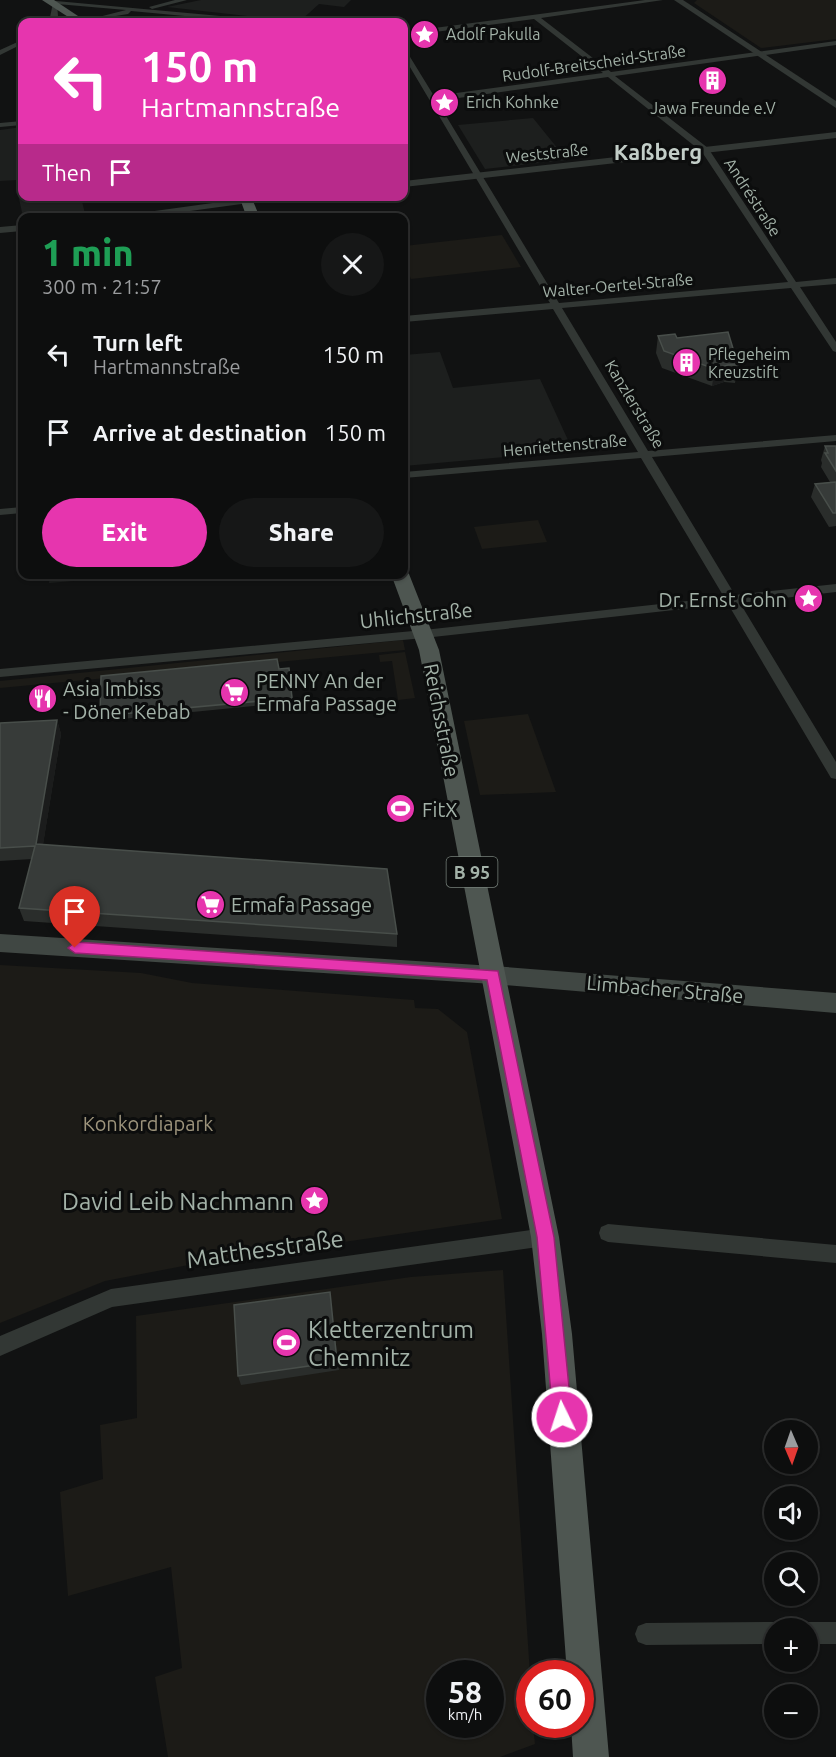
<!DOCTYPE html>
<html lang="en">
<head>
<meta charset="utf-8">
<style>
  :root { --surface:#0d0e0e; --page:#161717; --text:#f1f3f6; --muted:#9a9c9e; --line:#2d2e2e; --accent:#e635ae }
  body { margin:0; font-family:Ubuntu,sans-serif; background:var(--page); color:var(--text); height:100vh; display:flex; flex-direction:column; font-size:22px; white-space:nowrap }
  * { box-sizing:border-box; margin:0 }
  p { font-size:20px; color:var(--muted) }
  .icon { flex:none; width:33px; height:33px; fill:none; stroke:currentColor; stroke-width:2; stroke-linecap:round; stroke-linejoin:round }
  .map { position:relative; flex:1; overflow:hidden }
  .drawer { position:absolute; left:18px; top:213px; width:390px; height:366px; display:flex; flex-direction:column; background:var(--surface); border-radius:12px; box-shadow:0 2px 4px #0004,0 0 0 2px var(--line) }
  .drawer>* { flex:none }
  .hud { position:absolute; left:18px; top:18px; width:390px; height:183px; border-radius:12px; box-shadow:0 2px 4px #0004,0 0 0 2px var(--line); background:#e635ae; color:#fff; overflow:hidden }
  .needle { width:39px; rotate:178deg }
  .controls { position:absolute; left:764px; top:1420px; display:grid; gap:12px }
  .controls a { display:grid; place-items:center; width:54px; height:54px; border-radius:50%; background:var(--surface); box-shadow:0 2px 4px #0004,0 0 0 2px var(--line); font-size:30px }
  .speed { position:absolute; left:426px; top:1660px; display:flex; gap:12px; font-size:30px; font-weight:700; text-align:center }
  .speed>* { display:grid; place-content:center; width:78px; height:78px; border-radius:50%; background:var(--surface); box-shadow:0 2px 4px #0004,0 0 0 2px var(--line); line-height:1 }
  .speed small { font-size:15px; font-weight:400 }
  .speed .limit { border:9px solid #d22; background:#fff; color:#111 }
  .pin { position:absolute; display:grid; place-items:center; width:51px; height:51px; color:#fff; margin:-62px -26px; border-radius:50% 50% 50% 0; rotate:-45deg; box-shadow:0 0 6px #0007 }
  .pin .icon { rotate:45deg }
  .me { position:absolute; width:66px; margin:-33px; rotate:356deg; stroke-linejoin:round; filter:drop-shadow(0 0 4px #0008) }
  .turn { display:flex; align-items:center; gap:21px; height:126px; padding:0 24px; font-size:27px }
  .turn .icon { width:78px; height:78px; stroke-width:2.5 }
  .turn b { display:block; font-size:42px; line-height:51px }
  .then { display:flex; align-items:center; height:57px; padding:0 24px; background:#0003; gap:12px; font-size:22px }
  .round { display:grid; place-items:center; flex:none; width:63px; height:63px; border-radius:32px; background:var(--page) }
  .head { display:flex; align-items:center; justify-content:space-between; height:102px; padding:0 24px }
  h1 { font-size:36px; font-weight:800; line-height:45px; color:#1e9e55 }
  .primary-button { display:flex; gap:12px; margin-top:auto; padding:12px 24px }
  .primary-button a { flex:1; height:69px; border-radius:36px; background:var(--accent); color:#fff; font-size:24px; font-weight:800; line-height:69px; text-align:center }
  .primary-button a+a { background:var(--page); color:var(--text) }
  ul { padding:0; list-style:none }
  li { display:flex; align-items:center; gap:18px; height:78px; padding:0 24px }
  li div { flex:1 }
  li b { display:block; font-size:22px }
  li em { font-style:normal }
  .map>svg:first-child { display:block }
</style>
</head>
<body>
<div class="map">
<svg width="836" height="1757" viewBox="0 0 836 1757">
  <rect width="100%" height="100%" fill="#111212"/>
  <g fill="#1d1f1e">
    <path d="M201,0H351L344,7L319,4L299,22L167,7Z"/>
    <path d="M533,118L567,160L485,169L458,125Z"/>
    <path d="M22,127V170L16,171L17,180L0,181V130Z"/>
    <path d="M22,193V196L81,197L85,214L23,217L18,194Z"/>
    <path d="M440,352L453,388L540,379L573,451L404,466V355Z"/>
    <path d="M50,575V574L111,575L110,578L49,583Z"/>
  </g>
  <g fill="#1c1b17" fill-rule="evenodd">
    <path d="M697,0H836V39L761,48L694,3Z"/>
    <path d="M502,235L521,267L411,279L404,264V246Z"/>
    <path d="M538,520L547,542L482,549L474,527Z"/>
    <path d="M403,640L405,650L0,688V681Z"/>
    <path d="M405,652L415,698L398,700L392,661L380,662L379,655Z"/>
    <path d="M528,714L556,792L480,795L464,721Z"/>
    <path d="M0,965L141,973L192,983L414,1000L415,1008L438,1009L467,1032L502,1219L199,1263L105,1281L0,1323Z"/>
    <path d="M503,1270L530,1674V1725H533L535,1744L500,1757H168L155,1677L182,1668L171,1567L68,1596L60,1492L103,1479L100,1425L137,1418L136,1316L411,1277ZM440,1674H490V1725H440Z"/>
  </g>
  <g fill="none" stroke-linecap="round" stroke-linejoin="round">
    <g fill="#323734" fill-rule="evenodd">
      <path d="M45,0L265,20L268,22H249L131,11L128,14L79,22L126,10L57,4L58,16L55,22H49L53,3L46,2Z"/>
      <path d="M175,0H187L152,9L149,7Z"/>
      <path d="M645,0H663L541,18L611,72L836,41V45L615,76L708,148L796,282L836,278V284L800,287L836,342V352L833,351L791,288L562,308L648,451L836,435V441L652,457L735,595L836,584V592L740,603L836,762V779L831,778L728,604L424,638L0,677V669L424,630L724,597L641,458L404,478V472L638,452L553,309L404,322V316L550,303L404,57V50L407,52L434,96L603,73L534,19L404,36V32ZM608,77L702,152L788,282L559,303L437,101Z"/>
      <path d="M22,40V44L0,55V50Z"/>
      <path d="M22,121V125L0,127V123Z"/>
      <path d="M22,507V513L0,515V509Z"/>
      <path d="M608,1224L836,1245V1263L608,1242L601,1239L599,1233L601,1227Z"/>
      <path d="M545,1228L552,1231L554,1237L552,1243L545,1246L112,1307L0,1356V1336L111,1289Z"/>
      <path d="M774,1622L782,1625L784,1629H774V1644L646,1645L638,1642L635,1634L638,1626L646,1623Z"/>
      <path d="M807,1622H836V1644H807V1629H797L799,1625Z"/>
    </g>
    <g fill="#323734" fill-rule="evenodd">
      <path d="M674,0H683L836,101V108Z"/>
      <path d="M836,132V138L404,187V181Z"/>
      <path d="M264,196H299L139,218H104Z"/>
      <path d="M22,225V231L0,233V227Z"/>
    </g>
    <path fill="#404743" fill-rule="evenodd" d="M0,934L493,966L836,993V1013L493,984L0,952Z"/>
    <g fill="#4e5651" fill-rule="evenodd">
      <path d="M42,0H54L87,22H76Z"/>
      <path d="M239,196H251L260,218H247Z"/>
      <path d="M404,569L409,574L439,650L559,1237L572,1334L609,1757H573L571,1725H580V1674H567L542,1334L531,1237L419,650L391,574H404Z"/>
    </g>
  </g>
  <g fill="#2a2d2b">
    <path d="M658,336L677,338L738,365L735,383L724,382L712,386L662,368L656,353Z"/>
    <path d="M825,446H836V526L829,527L811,497L815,484L830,482L821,467L822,463L821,460Z"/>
    <path d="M289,668L293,702L101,721L100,716L279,669Z"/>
    <path d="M57,720L61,734L43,844L397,934V947L24,921L19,908L32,859L0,861V723Z"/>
    <path d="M331,1302L339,1370L241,1385L238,1376Z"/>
  </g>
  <g fill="#1b1c1c">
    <path d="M728,365L724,382L712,386L715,369Z"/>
    <path d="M57,720L61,734L41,857L36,844Z"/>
  </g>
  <g fill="#373b39" stroke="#484e4a" stroke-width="1.5">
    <path d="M728,332L738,365H728L715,369L664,351L658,336L675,334L677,338Z"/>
    <path d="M825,446H836V471L825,453H828Z"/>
    <path d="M836,482V513H833L815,484Z"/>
    <path d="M277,659L279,669L289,668L292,698L100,716L101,676Z"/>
    <path d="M57,720L36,844L387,869L397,934L19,908L35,846L0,848V723Z"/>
    <path d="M330,1292L337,1362L238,1376L234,1305Z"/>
  </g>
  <path fill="#e635ae" stroke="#962271" stroke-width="1.5" d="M75,942L498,971L554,1237L572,1417L569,1423L562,1426L556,1423L553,1417L537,1237L487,980L75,953L68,948Z"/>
  <defs>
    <symbol id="sight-disc" viewBox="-11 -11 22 22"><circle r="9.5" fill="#e635ae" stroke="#0c0d0d"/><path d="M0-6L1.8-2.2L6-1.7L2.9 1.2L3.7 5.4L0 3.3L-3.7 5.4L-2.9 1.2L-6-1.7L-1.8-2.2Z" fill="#fff"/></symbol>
    <symbol id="building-disc" viewBox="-11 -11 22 22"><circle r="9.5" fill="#e635ae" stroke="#0c0d0d"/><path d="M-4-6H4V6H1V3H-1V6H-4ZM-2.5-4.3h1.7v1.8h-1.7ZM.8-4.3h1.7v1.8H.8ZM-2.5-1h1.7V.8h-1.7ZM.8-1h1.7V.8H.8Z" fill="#fff"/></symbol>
    <symbol id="supermarket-disc" viewBox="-11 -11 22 22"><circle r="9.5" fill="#e635ae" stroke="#0c0d0d"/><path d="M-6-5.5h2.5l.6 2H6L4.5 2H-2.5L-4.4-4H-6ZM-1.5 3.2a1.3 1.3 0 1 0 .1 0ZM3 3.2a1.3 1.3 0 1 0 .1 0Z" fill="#fff"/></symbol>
    <symbol id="restaurant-disc" viewBox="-11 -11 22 22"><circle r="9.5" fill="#e635ae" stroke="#0c0d0d"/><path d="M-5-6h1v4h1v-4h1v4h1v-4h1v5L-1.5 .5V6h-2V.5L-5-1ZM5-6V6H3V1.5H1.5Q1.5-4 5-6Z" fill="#fff"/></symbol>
    <symbol id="stadium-disc" viewBox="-11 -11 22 22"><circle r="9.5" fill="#e635ae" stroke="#0c0d0d"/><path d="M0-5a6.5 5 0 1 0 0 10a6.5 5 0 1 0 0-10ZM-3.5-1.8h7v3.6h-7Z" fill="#fff"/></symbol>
  </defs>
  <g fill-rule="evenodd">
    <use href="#sight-disc" x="408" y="18" width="33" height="33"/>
    <use href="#building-disc" x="696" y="64" width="33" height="33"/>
    <use href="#sight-disc" x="428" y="86" width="33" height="33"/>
    <use href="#building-disc" x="670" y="346" width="33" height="33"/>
    <use href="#sight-disc" x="792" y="582" width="33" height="33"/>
    <use href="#supermarket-disc" x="218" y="676" width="33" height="33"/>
    <use href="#restaurant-disc" x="26" y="682" width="33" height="33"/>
    <use href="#stadium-disc" x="384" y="792" width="33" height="33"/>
    <use href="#supermarket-disc" x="194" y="888" width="33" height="33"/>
    <use href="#sight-disc" x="298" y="1184" width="33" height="33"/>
    <use href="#stadium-disc" x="270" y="1326" width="33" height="33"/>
  </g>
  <g text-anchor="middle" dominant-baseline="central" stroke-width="6" stroke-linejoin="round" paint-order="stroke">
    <g font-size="16" fill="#a3b2a8" stroke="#0c0d0d" text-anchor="start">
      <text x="446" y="34">Adolf Pakulla</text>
      <text x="466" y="102">Erich Kohnke</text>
      <text x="713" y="108" text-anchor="middle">Jawa Freunde e.V</text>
      <text x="708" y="354">Pflegeheim<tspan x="708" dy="18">Kreuzstift</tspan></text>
    </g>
    <g font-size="16" fill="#a3b2a8" stroke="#0c0d0d">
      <text transform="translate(594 63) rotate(-8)">Rudolf-Breitscheid-Straße</text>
      <text transform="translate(547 153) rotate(-6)">Weststraße</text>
      <text transform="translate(753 197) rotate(57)">Andréstraße</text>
      <text transform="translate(618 285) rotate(-5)">Walter-Oertel-Straße</text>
      <text transform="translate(635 404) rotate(59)">Kanzlerstraße</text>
      <text transform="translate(565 445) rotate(-5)">Henriettenstraße</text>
    </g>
    <rect fill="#0c0d0d" stroke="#76807a" stroke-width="1.5" x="446.5" y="857" width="51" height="30" rx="4.5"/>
    <g font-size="18" font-weight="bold" fill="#a3b2a8">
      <text x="472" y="872">B 95</text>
    </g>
    <g font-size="20" fill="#a3b2a8" stroke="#0c0d0d" text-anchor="start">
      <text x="787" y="599" text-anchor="end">Dr. Ernst Cohn</text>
      <text x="256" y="680">PENNY An der<tspan x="256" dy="23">Ermafa Passage</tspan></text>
      <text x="63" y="688">Asia Imbiss<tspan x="63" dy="23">- Döner Kebab</tspan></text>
      <text x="422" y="809">FitX</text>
      <text x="231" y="904">Ermafa Passage</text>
    </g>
    <g font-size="20" fill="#a3b2a8" stroke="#0c0d0d">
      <text transform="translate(416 615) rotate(-6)">Uhlichstraße</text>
      <text transform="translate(442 720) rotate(79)">Reichsstraße</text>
      <text transform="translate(665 989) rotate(5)">Limbacher Straße</text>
    </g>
    <g font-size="20" fill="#9c937b" stroke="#0c0d0d">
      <text x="148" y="1123">Konkordiapark</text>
    </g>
    <g font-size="22" font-weight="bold" fill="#c3cec8" stroke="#0c0d0d">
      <text x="658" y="151">Kaßberg</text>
    </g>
    <g font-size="24" fill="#a3b2a8" stroke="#0c0d0d" text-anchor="end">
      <text x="294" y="1201">David Leib Nachmann</text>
      <text x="308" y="1329" text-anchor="start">Kletterzentrum<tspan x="308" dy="28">Chemnitz</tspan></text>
    </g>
    <g font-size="24" fill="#a3b2a8" stroke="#0c0d0d">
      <text transform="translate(265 1249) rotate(-8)">Matthesstraße</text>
    </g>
  </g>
</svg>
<div class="controls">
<a><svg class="needle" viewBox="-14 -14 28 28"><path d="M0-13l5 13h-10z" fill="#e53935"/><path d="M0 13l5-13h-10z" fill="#9a9c9e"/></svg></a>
<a><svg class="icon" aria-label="sound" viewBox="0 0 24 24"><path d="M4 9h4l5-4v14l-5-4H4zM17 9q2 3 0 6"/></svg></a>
<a><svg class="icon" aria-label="search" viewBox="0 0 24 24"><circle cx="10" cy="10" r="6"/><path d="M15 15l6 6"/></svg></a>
<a>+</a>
<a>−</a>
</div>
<div class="speed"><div>58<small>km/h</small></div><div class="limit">60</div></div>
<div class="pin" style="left:75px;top:948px;background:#d93025"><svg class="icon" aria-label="arrive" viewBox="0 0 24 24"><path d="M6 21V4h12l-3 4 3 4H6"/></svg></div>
<svg class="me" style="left:562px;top:1417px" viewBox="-20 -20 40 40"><circle r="17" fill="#e635ae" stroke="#fff" stroke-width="3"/><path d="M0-11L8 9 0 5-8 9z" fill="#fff"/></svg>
<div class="hud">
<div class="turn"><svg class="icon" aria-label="left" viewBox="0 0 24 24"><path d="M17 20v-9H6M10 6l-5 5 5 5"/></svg><div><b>150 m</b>Hartmannstraße</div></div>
<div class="then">Then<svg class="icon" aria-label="arrive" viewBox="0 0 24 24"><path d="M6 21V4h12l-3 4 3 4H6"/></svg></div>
</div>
<section class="drawer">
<div class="head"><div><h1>1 min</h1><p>300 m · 21:57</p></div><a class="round"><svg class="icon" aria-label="close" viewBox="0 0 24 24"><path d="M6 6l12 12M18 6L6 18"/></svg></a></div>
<ul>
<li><svg class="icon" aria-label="left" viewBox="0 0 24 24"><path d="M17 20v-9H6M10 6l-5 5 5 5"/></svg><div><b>Turn left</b><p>Hartmannstraße</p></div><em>150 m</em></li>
<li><svg class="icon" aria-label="arrive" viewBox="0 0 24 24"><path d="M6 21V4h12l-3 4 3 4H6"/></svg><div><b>Arrive at destination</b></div><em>150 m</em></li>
</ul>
<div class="primary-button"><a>Exit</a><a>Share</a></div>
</section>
</div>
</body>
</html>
